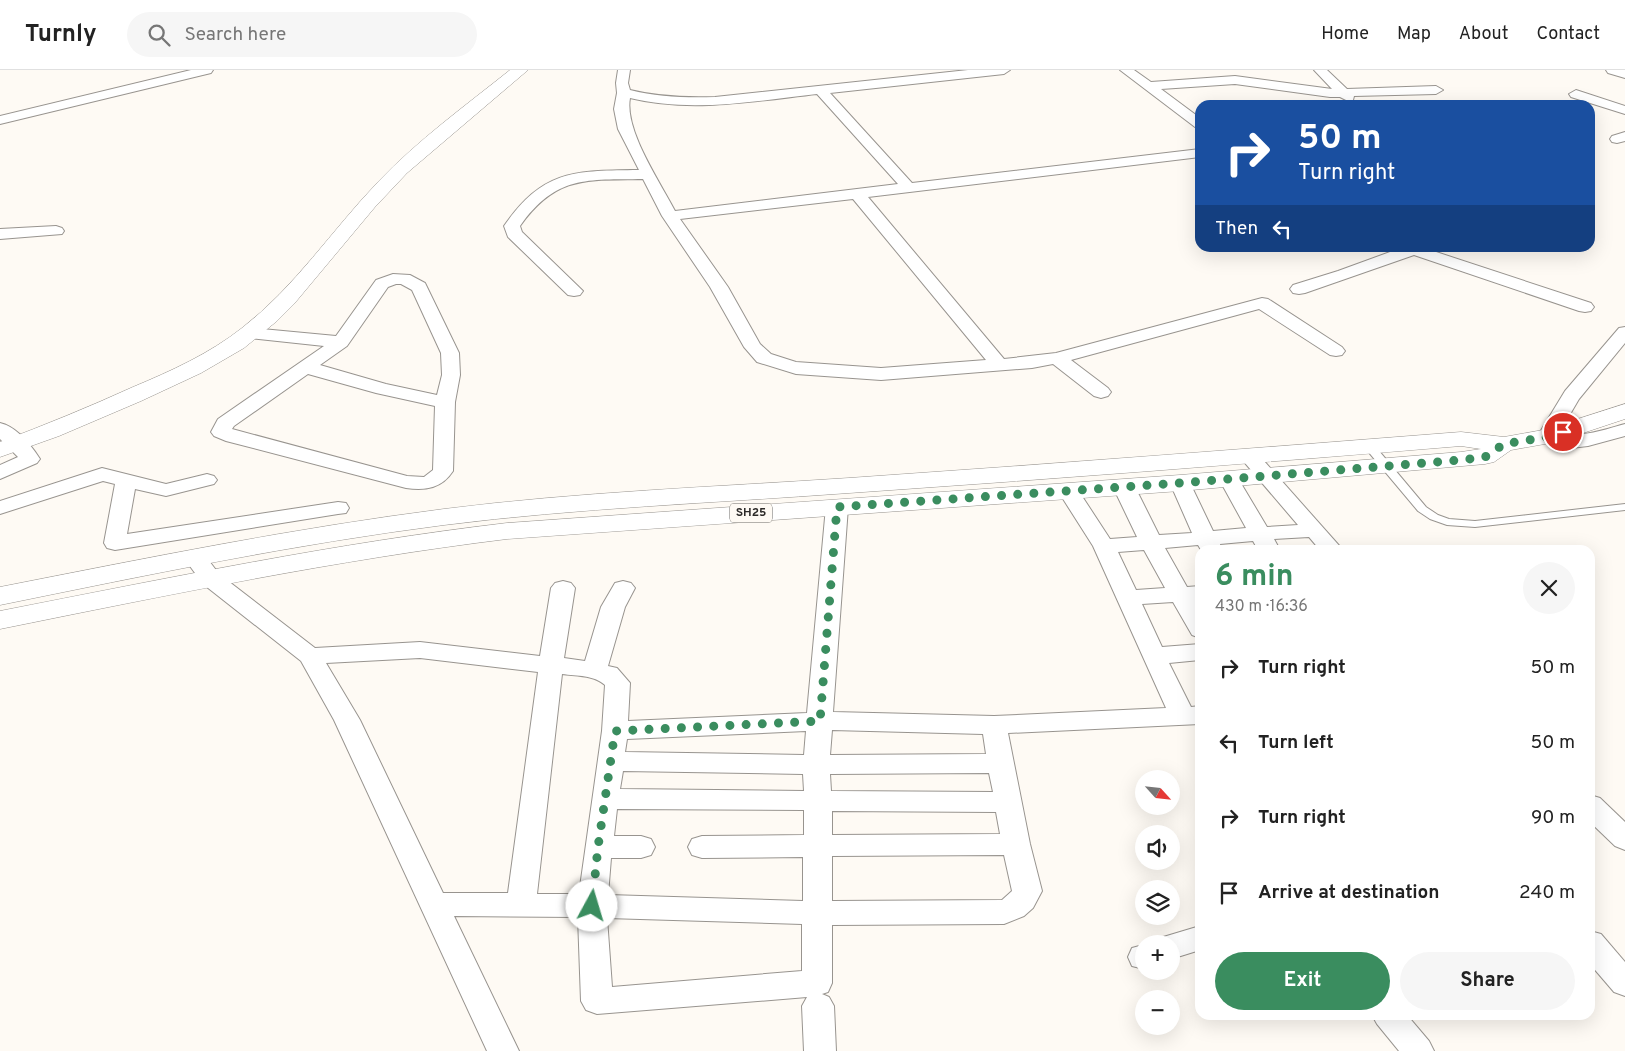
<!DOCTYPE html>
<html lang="en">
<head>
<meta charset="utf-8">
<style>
  :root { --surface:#fff; --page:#f6f6f6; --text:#222; --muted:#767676; --line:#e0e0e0; --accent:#3a8d5f }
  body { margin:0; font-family:Overpass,sans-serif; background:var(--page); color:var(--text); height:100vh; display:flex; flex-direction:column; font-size:19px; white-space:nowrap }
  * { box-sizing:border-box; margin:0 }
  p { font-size:16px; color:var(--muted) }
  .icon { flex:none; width:28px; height:28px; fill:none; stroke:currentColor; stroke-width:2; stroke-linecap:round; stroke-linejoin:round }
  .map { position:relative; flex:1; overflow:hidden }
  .side { position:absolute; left:1195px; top:475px; width:400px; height:475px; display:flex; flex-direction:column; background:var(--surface); border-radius:15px; box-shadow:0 5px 20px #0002 }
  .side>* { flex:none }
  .guide { position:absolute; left:1195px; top:30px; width:400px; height:152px; border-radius:15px; box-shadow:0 5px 20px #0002; background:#1a4fa0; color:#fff; overflow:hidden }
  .needle { width:32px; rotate:117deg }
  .fabs { position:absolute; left:1135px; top:700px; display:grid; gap:10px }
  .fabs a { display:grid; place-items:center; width:45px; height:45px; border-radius:50%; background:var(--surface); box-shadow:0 5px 20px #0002; font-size:25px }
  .pin { position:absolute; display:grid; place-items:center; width:42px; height:42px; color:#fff; margin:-21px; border:2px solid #fff; border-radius:50%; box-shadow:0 1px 5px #0007 }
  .me { position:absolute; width:55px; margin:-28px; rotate:6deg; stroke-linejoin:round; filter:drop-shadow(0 0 4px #0008) }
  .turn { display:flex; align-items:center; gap:18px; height:105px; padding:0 20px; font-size:22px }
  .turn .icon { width:65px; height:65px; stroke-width:2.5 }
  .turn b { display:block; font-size:35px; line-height:42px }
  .then { display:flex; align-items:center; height:48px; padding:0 20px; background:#0003; gap:10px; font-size:19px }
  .round { display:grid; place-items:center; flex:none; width:52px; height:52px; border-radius:26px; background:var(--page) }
  .headline { display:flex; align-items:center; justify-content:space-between; height:85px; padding:0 20px }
  h1 { font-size:30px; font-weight:700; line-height:38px; color:var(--accent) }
  .primary-button { display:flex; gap:10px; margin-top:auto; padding:10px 20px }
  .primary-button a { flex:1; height:58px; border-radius:30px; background:var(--accent); color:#fff; font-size:20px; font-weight:700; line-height:58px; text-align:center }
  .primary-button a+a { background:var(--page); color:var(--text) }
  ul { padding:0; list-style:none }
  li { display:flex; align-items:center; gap:15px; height:75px; padding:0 20px }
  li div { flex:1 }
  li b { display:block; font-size:19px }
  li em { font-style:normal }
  header { display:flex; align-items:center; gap:30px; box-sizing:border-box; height:70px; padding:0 25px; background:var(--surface); border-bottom:1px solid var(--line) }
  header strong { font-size:24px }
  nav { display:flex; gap:28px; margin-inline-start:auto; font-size:18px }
  .search { width:350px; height:45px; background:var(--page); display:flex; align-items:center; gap:12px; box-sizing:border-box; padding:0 18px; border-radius:28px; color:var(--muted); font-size:19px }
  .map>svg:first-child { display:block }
</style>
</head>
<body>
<header>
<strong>Turnly</strong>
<div class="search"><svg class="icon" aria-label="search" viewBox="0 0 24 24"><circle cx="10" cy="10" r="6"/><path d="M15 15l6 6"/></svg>Search here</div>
<nav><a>Home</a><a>Map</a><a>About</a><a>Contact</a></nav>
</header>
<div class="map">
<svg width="1625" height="981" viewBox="0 0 1625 981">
  <rect width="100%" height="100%" fill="#fefaf4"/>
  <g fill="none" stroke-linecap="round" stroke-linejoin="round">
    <defs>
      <path id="service" d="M1370,374L1374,375L1426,437L1438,445L1449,449L1475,451L1625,434V440L1475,457L1447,455L1430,449L1418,441L1366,379L1365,377Z"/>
      <g id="minor">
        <path d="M191,0H213L211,3L0,54V46Z"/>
        <path d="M618,0H630L628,13L630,20C658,27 686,28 715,27L968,0H1010L1004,4L830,23L912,113L1200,79V87L868,127L1004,289L1056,283L1262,228L1268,229L1342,277L1345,281L1342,285L1336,286L1330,285L1259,239L1071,290L1108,318L1111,322L1108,326L1101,328L1094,326L1053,294L1032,298L881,310L796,304L757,292L744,277L710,217L662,146L643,109C587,110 556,105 520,156L522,162L583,221L580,225L574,226L568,225L508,167L504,156C544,99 574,101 639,100L618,59L614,39L617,23L616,13ZM817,24L898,114L675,141C660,112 624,60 630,28C691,43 755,31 817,24ZM853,129L986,290L881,298L796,292L771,284L760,274L728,217L680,149Z"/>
        <path d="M1120,0H1134L1151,12L1235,6L1332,19L1314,0H1327L1347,19L1436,16L1443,20L1436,24L1354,26L1353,30L1348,31L1340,27H1330L1235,14L1161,19L1200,48V58L1195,57Z"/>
        <path d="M1606,0H1625V8L1608,3Z"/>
        <path d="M1576,20L1625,36V44L1571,27L1569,24Z"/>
        <path d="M1625,62V71L1617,73L1612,72L1610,69L1612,66Z"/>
        <path d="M56,156L62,158L64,161L62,164L0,169V159Z"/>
        <path d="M1401,178H1424L1591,233L1594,237L1591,241L1585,242L1579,241L1414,185L1305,223L1299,224L1293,223L1290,219L1293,215L1338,201Z"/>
        <path d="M393,204L410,205L425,213L459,283L460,305L455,332L453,401C442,418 426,421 406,418L226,371L214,366L211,362L218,349L324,276L250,268L244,267L241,263L244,259L250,258L336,266L376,210ZM396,214H401L412,220L441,283L442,305L437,325L386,314L320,295L347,276L388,217ZM308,304L376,323L435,336L433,400L424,407L407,406L232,359L234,356Z"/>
        <path d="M1625,257V273L1579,329L1559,363C1582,368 1603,360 1625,354V366L1588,376L1571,378L1540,371L1537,367L1565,321L1619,258Z"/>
        <path d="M0,353C17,357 31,375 40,389L37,393L0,409V395L18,387L0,369Z"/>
        <path d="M1249,380L1256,382L1343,480H1320L1309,467L1274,469L1280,480H1258L1253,471L1220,474L1221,480H1201L1198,475L1165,478L1187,517L1200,516V530L1195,531L1200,539V568L1192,565L1173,532L1142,534L1162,577L1200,574V590L1169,593L1191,637L1200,636V654L1008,663L1030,774L1042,821L1033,838L1024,846L1004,854L832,855V913L828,922L822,924L829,927L834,936L836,981H804L802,936L807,927L597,944L586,940L581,931L578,847L454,846L519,981H487L334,650L301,591L203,514L184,488L187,483L195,481L203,483L219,504L315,578L420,572L540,586L551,518L555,513L563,511L571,513L575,518L564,588L585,591L601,537L615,513L623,511L631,513L635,518L625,537L608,596L617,598L630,613L628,651L807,643L826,437L829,432L837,431L845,432L848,437L833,642L994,646L1166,638L1093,476L1058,421L1062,417L1069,415L1076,417L1110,469L1137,467L1113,417L1117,413L1124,411L1131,413L1135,417L1159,465L1192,463L1170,413L1173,409L1180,407L1187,409L1190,413L1213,461L1246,458L1219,409L1222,405L1229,403L1236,405L1267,457L1298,455L1239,386L1242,382ZM1144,480L1165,518L1136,520L1118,482ZM420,588L538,602L508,823H443L360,650L326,593ZM562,604C577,606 594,605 605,615L602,661L579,824H537ZM832,660L983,664L986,684L830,685ZM806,661L804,685L625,682L627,669ZM623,701L803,704L804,721L620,719ZM989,703L993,722L831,721L830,704ZM617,739L804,740V765L702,766L692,769L688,777L692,785L702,788L803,787V831L608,825L611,788H641L651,785L655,777L651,769L641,766H614ZM832,741L996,742L1000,764L832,765ZM1004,785L1012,821L1002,830L832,831V786ZM607,848L802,854V901L612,917Z"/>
        <path d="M102,398L166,414L207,404L214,406L217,410L214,414L166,426L135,419L127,464L338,432L346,433L349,438L346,443L338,444L115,480L107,478L104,473L115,414L103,411L0,444V431Z"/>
        <path d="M1590,725L1600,728L1625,752V780L1615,776L1590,752Z"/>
        <path d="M1200,856V880L1171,889V874H1158L1160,868Z"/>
        <path d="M1590,861L1601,864L1625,892V926L1614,922L1590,894Z"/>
        <path d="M1143,875H1144V899L1132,896L1128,887L1132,878Z"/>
        <path d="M1372,945H1407L1429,971L1434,981H1399L1377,954Z"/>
      </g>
      <path id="tertiary" d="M510,0H528L407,103L375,137L294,234L277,251L244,278L201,303L141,331L59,366L0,387V372C45,355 89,337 133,317C171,301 209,284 242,258C295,217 332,160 378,112C418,70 465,36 510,0Z"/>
      <path id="primary" d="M1625,334V349L1556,372L1511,380L1494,392L1485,394L1180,421L507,469C336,490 168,525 0,559V541C169,508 336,473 507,453L1180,405L1461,382L1481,379L1461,376C1257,393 1053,409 849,423C714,433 578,438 444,455C295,474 147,505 0,535V517C147,488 295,458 444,439C578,422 714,417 849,408C1053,394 1257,378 1461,362L1504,367L1543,360Z"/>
    </defs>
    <use href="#service" stroke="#98948f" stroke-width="2"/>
    <use href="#minor" stroke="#98948f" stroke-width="2"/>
    <use href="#tertiary" stroke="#98948f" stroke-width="1"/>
    <use href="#primary" stroke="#98948f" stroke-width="1"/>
    <use href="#service" fill="#fff" fill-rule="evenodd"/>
    <use href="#minor" fill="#fff" fill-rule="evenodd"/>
    <use href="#tertiary" fill="#fff" fill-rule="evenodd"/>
    <use href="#primary" fill="#fff" fill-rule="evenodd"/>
  </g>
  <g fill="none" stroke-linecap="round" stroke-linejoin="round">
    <path stroke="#3a8d5f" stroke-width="9" stroke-dasharray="0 16.2" d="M592,836L598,777L615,661L820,651L837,437L1180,413L1461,390L1485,387L1504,374L1547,367L1563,362"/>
  </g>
  <g text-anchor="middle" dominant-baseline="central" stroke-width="5" stroke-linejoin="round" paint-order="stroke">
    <rect fill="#fefaf4" stroke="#6b6865" stroke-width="1" x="730" y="433.5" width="42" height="19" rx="4"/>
    <g font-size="12" font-weight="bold" fill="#2c2a28">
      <text x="751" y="443">SH25</text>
    </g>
  </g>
</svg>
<div class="fabs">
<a><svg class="needle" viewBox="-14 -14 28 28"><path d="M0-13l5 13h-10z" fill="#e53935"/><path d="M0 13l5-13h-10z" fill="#767676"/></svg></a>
<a><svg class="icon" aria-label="sound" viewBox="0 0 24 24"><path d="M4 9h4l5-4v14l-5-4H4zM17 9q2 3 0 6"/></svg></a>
<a><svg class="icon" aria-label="layers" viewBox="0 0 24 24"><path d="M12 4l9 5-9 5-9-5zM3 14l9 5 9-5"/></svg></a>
<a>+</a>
<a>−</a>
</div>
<div class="pin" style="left:1563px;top:362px;background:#d93025"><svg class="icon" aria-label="arrive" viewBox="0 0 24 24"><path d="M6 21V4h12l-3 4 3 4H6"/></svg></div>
<svg class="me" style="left:592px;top:836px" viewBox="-20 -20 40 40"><circle r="19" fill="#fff"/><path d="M0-13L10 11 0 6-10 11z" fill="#3a8d5f"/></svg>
<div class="guide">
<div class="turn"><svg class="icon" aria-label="right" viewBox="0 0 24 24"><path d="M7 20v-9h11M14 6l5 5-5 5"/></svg><div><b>50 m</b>Turn right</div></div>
<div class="then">Then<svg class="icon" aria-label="left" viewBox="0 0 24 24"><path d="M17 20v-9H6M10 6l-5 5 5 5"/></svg></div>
</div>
<section class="side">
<div class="headline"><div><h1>6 min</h1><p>430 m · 16:36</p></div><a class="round"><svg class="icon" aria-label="close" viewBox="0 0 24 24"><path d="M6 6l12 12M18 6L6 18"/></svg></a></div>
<ul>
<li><svg class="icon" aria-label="right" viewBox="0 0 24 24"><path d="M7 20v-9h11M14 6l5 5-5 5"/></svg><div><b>Turn right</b></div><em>50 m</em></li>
<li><svg class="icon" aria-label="left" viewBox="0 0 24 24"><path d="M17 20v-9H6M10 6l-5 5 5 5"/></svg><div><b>Turn left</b></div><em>50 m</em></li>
<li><svg class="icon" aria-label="right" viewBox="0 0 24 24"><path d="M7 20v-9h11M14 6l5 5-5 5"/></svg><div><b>Turn right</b></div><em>90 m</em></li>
<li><svg class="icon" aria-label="arrive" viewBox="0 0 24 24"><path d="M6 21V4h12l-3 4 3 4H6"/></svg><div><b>Arrive at destination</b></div><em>240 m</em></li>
</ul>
<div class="primary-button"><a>Exit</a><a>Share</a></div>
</section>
</div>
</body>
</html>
